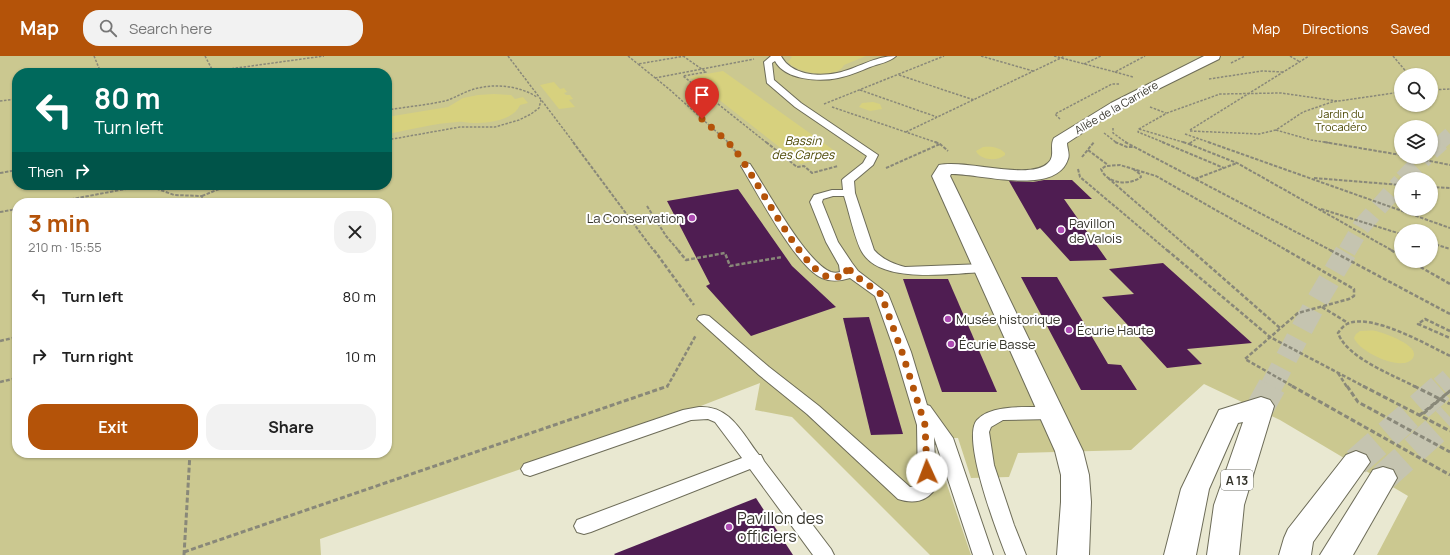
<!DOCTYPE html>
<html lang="en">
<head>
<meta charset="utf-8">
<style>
  :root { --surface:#fff; --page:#f2f2f2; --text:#222; --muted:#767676; --accent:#b45309 }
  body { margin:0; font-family:Manrope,sans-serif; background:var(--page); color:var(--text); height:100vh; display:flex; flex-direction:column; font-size:15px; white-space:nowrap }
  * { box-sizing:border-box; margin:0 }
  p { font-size:13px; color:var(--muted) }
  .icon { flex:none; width:22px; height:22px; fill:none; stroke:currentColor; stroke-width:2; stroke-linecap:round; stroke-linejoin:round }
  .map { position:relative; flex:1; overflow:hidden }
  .panel { position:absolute; left:12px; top:142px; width:380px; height:260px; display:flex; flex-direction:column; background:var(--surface); border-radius:16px; box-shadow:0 1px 3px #0004 }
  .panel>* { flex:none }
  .hud { position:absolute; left:12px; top:12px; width:380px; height:122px; border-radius:16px; box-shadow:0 1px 3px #0004; background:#00695c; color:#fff; overflow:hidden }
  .controls { position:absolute; left:1394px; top:12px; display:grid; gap:8px }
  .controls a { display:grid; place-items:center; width:44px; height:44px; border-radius:50%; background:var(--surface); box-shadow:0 1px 3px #0004; font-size:20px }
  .pin { position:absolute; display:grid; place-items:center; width:34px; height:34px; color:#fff; margin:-41px -17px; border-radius:50% 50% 50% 0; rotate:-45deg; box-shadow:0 0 4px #0007 }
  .pin .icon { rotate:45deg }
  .me { position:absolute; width:44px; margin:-22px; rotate:358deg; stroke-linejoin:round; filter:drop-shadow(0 0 3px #0008) }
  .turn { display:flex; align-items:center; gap:14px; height:84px; padding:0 16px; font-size:18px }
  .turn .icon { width:52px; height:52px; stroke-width:2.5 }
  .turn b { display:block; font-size:28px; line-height:34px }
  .then { display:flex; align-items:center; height:38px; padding:0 16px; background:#0003; gap:8px; font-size:15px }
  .round { display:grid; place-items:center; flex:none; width:42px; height:42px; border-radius:16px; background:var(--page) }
  .summary { display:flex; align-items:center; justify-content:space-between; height:68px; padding:0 16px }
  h1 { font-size:24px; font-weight:700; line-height:30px; color:var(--accent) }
  .action { display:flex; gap:8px; margin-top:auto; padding:8px 16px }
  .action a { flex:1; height:46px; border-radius:16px; background:var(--accent); color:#fff; font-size:16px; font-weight:700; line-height:46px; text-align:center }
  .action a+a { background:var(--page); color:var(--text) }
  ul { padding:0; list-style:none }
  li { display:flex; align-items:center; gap:12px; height:60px; padding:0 16px }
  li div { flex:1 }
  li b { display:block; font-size:15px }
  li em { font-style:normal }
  header { display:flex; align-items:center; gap:24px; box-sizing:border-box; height:56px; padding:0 20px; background:var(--accent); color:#fff }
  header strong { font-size:19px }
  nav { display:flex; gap:22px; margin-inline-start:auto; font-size:14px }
  .search { width:280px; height:36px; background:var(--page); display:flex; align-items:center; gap:10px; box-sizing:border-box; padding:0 14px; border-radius:16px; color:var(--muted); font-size:15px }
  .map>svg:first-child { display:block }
</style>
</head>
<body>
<header>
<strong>Map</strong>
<div class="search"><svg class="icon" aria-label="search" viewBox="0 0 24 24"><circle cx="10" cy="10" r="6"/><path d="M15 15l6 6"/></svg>Search here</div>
<nav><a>Map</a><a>Directions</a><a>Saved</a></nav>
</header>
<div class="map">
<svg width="1450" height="499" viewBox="0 0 1450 499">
  <rect width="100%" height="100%" fill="#e9e8d1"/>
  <path fill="#cbc890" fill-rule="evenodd" d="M0,0H1450V499H1377L1408,440L1280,364L1204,328L1131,394L1018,397L1009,421L971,422L958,382H931L971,499H930L792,361L755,354L760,327L693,353L320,483L321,499H0ZM17,17H387V129H17ZM1401,19H1431V49H1401ZM1401,71H1431V101H1401ZM1401,123H1431V153H1401ZM17,147H387V397H17ZM1401,175H1431V205H1401Z"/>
  <g fill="#d7d17e">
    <path d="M790,0H866L844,9C837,24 798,18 788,6L792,1Z"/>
    <path d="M723,15L839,98L801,108L690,21Z"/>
    <path d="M554,26L560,33L564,32L567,36L564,37L566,39H570L573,43L569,44L575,51L559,53L540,29Z"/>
    <path d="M494,38L511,39L515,43L523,41L528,47L520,49C513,65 488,67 473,67C468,67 462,65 458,66C434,67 410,74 387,78V61L448,51L463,42L478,39Z"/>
    <path d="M873,46L880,48L882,53L870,55L859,51L862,47Z"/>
    <path d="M983,91C991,90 999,91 1005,97V99C997,106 980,104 976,95Z"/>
    <path d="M1360,275C1365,275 1370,274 1376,275C1383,277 1421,289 1413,302C1403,317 1359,296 1354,282L1356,278Z"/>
  </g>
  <g fill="#4f1d52">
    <path d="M1044,124H1072L1092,143H1064L1107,204L1070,205L1040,172L1037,174L1009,125L1033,126Z"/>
    <path d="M738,133L792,210L836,251L751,280L706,230L710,228L667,145Z"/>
    <path d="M1163,207L1252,287L1187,293L1202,308L1167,312L1102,241L1134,238L1109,213Z"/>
    <path d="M1021,221H1057L1108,308L1121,309L1137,334H1081Z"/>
    <path d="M903,223H948L997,336H942Z"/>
    <path d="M869,261L903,378L871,379L843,262Z"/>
    <path d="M756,442L793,499H615L614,498Z"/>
  </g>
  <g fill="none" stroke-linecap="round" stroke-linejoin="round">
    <path stroke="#c5c4b0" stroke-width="14" stroke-dasharray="14 7" stroke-linecap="butt" d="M1440,87L1450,78"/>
    <g stroke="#c5c4b0" stroke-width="18" stroke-dasharray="18 9" stroke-linecap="butt">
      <path d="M1431,95L1441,86"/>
      <path d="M1403,123L1425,101"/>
      <path d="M1347,195L1361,171L1401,126"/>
    </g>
    <g stroke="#c5c4b0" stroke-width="22" stroke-dasharray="22 11" stroke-linecap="butt">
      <path d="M1271,331L1313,252L1347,194"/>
      <path d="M1441,331L1450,323"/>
    </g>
    <g stroke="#c5c4b0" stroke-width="28" stroke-dasharray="28 14" stroke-linecap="butt">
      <path d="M1261,350L1272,330"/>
      <path d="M1356,406L1443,330"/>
      <path d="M1383,422L1450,361"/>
    </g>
    <defs>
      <g id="service">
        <path d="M771,0H781C791,19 818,21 837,17C857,13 874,0 896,0C890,6 878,8 870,11C860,15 849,20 838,22C819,26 785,24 775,5L772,7L774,24L801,47L878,99L873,109L854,125L855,137L874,194C882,203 893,208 905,211L984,208L989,209L991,212L989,215L984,216C952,217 881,229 862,196C855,184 849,155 844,140H833L823,143L822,146L838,186L852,207L858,215L888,238L911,296L927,349L930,350L953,382L993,499H973L934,381L936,431C928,446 913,448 898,443L807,358L759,319L697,263L699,260L704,259L709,260L769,311L819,350L910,431H914L918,429L917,369L895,296L875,240L850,222C840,225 831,226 822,222C796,211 757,136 741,110L746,107L750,108C766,132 806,207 831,216C834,217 837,217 840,216L839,209L826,186L810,146L814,139L832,134H843L842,124L844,122L863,107L867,100L795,51L767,27L764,6Z"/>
        <path d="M699,351C730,349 742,377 759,399H761L764,405L831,493L834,499H813L750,413L591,476L584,478L577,476L574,470L577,464L742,402L715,366L708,363L691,364L530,420L524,418L521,413L524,408L683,354Z"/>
        <path d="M1051,351L1057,353L1059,357L1057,361L1051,363L1003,364L991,371L989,376L994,409L1014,469L1026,499H1006C997,476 961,382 977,364C992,347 1031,352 1051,351Z"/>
      </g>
      <path id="minor" d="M1204,0H1220L1219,3L1140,42L1102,64L1067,87C1067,92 1070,98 1068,103C1056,141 979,117 951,118L950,120L1083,395L1089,419L1091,446L1089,499H1057L1061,446V419L1055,395L932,120L939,109C966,103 1030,125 1048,107C1056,100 1049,90 1054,82L1111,47Z"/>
      <g id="motorway">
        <path d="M1261,341L1270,344L1274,350L1244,449L1239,499H1207L1214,449L1243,366L1238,367L1209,433L1196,499H1164L1181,433L1219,354Z"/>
        <path d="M1356,395L1366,399L1370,406L1313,486L1311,499H1279L1284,482L1288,473L1346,399Z"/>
        <path d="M1383,411L1393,414L1397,422L1353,499H1320L1373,414Z"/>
      </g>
    </defs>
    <use href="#service" stroke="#6d6c58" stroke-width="2"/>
    <use href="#minor" stroke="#6d6c58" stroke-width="2"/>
    <use href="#motorway" stroke="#6d6c58" stroke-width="2"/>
    <g stroke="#898879" stroke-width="1.5" stroke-dasharray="2.5 1.5" stroke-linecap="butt">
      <path d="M94,0L101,17"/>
      <path d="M205,0L214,17"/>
      <path d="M508,0L574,87"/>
      <path d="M628,0L638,8"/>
      <path d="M683,0L706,16L683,20L767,87"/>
      <path d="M685,0L638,8L669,33L729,87"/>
      <path d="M981,0L1033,15"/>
      <path d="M1054,0L1115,16L1145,0"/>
      <path d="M1290,0L1300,6"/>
      <path d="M1393,0L1409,19"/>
      <path d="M1231,7L1245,0"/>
      <path d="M1084,8L1101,0"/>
      <path d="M1115,16L1133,21"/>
      <path d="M200,17L324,0"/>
      <path d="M899,19L974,44"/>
      <path d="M655,22L754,3"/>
      <path d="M1209,23L1262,15L1283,16"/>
      <path d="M860,34L937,61"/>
      <path d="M1431,34L1450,33"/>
      <path d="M0,45L17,43"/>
      <path d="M824,48L944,0"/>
      <path d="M832,51L938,87"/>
      <path d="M1150,51L1166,57"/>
      <path d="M387,54C406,51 426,49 445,45C455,42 462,37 471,34C492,27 518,29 537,41"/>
      <path d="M1060,63L1055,58L1112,28H1120"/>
      <path d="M1113,72V77L1127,87"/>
      <path d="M1139,73L1186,87"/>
      <path d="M1190,74L1309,0"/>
      <path d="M1276,74L1311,84L1330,87"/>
      <path d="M1190,75L1259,78L1276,74L1303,56L1332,46L1401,36"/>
      <path d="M906,76L1065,0"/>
      <path d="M1104,77L1117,87"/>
      <path d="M1185,78L1211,87"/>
      <path d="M387,84L460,71H495L519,64L531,58L539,52L541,44"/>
      <path d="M1165,87L1138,76L1139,73L1167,57L1220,38L1281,37L1337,45"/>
      <path d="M1190,87L1198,82"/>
    </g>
    <g stroke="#898879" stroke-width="2" stroke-dasharray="3.5 1.5" stroke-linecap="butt">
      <path d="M573,86L654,195"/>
      <path d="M727,86L738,98"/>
      <path d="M766,86L797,111L804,110L812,117L838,110"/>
      <path d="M935,86L940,88L948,95"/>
      <path d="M1115,86L1127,91H1135"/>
      <path d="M1125,86L1332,195"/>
      <path d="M1162,86L1224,112"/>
      <path d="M1183,86L1189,88L1192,86"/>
      <path d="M1208,86L1450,172"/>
      <path d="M1324,86L1401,99"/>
      <path d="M1189,88L1237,107L1393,195"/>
      <path d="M1088,94L1108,109"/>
      <path d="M1082,101L1094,86"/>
      <path d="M1410,101L1450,109"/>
      <path d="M886,112L940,88"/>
      <path d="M1078,113L1080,121L1168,195"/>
      <path d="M1133,113L1140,118L1141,121C1129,130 1107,128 1101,113L1106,110L1120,109L1156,120L1288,195"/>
      <path d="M0,117L17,114"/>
      <path d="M1108,122L1192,195"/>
      <path d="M1314,122L1401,129"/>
      <path d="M1195,123L1237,107"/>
      <path d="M147,129L174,139L202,140V147"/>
      <path d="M1431,131L1450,132"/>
      <path d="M202,140L229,129"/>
      <path d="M51,147L147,129"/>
      <path d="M647,150L666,180L679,195"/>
      <path d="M1321,153L1401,178"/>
      <path d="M0,156L17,153"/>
      <path d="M1431,187L1450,193"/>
    </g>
    <g stroke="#898879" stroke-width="2.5" stroke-dasharray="4 2" stroke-linecap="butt">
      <path d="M654,194L694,249"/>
      <path d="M678,194L686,204L725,197L730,210L782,201"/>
      <path d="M1167,194L1270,281L1365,331"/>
      <path d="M1191,194L1280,272"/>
      <path d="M1286,194L1354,233V240L1349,243L1298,257L1245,303L1294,331"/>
      <path d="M1330,194L1450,258"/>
      <path d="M1391,194L1401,200"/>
      <path d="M1410,205L1450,228"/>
      <path d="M1322,251L1348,267"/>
      <path d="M1450,275L1425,263L1418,268L1450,282"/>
      <path d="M0,285L17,281"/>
      <path d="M1338,317L1347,331"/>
      <path d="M0,326L17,322"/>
      <path d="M667,331L696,279"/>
      <path d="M1416,331C1393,319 1347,302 1338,277C1340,274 1343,270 1347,268C1370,256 1428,289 1450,300"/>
    </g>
    <g stroke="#898879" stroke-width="3" stroke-dasharray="5 2.5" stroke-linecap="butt">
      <path d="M1292,330L1450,419"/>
      <path d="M1347,330L1358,346L1450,396"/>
      <path d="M1363,330L1450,375"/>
      <path d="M1414,330L1450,348"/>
      <path d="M1450,335L1424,357L1420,359Z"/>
      <path d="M184,496L668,330"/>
      <path d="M184,499L190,397"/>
    </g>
    <use href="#service" fill="#fff" fill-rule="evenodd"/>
    <use href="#minor" fill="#fff" fill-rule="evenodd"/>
    <use href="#motorway" fill="#fff" fill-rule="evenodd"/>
  </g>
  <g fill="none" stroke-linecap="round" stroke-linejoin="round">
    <path stroke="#b45309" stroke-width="7" stroke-dasharray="0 12.6" d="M702,63C713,73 726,83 735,94C756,121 799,209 826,220C833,222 840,221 847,218L846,209L853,218L881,238L902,296L925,369L927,416"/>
  </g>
  <g fill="#ad4bb2" stroke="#fff" stroke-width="1.5">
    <circle cx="692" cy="162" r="4"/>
    <circle cx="1061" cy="174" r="4"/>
    <circle cx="948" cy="263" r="4"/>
    <circle cx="1069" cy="274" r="4"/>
    <circle cx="951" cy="288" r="4"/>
    <circle cx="729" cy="471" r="4"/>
  </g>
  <g text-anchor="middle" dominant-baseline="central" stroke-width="4" stroke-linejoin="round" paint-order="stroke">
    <g font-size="11" fill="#36352c" stroke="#fff">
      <text transform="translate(1116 51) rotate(-30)">Allée de la Carrière</text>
    </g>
    <g font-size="11" fill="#4d4905" stroke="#fff">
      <text x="1341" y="57">Jardin du<tspan x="1341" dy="13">Trocadéro</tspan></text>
    </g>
    <g font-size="12" font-style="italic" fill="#4e4a06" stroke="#fff">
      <text x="803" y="84">Bassin<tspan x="803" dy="14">des Carpes</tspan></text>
    </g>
    <rect fill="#fff" stroke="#72726b" stroke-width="1" x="1221" y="414" width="32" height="20" rx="3"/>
    <g font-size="12" font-weight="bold" fill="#36352c">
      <text x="1237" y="424">A 13</text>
    </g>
    <g font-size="13" fill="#36352c" stroke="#fff" text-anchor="start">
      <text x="684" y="162" text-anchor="end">La Conservation</text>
      <text x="1069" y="167">Pavillon<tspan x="1069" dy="15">de Valois</tspan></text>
      <text x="956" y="263">Musée historique</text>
      <text x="1077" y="274">Écurie Haute</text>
      <text x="959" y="288">Écurie Basse</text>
    </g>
    <g font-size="16" fill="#36352c" stroke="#fff" text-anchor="start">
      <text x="737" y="462">Pavillon des<tspan x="737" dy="18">officiers</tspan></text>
    </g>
  </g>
</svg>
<div class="controls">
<a><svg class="icon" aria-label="search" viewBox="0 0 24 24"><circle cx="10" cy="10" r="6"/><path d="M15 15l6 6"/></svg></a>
<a><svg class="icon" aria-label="layers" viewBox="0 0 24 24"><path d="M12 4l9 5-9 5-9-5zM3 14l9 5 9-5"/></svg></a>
<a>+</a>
<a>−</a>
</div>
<div class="pin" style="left:702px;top:63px;background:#d93025"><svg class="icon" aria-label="arrive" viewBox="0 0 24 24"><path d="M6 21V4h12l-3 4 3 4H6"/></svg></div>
<svg class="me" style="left:927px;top:416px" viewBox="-20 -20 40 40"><circle r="19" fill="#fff"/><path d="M0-13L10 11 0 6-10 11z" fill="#b45309"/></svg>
<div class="hud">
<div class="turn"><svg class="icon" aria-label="left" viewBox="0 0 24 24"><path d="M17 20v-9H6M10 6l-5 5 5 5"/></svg><div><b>80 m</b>Turn left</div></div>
<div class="then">Then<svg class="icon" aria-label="right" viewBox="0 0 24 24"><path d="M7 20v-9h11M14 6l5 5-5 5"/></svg></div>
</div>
<section class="panel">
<div class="summary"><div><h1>3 min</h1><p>210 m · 15:55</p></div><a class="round"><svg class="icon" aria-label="close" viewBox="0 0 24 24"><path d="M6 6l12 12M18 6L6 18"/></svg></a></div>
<ul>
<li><svg class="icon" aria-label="left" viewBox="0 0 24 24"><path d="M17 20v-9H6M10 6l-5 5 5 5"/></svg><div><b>Turn left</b></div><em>80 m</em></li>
<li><svg class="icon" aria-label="right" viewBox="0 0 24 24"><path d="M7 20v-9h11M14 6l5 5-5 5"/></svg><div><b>Turn right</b></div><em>10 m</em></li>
</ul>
<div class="action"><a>Exit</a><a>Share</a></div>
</section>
</div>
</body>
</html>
